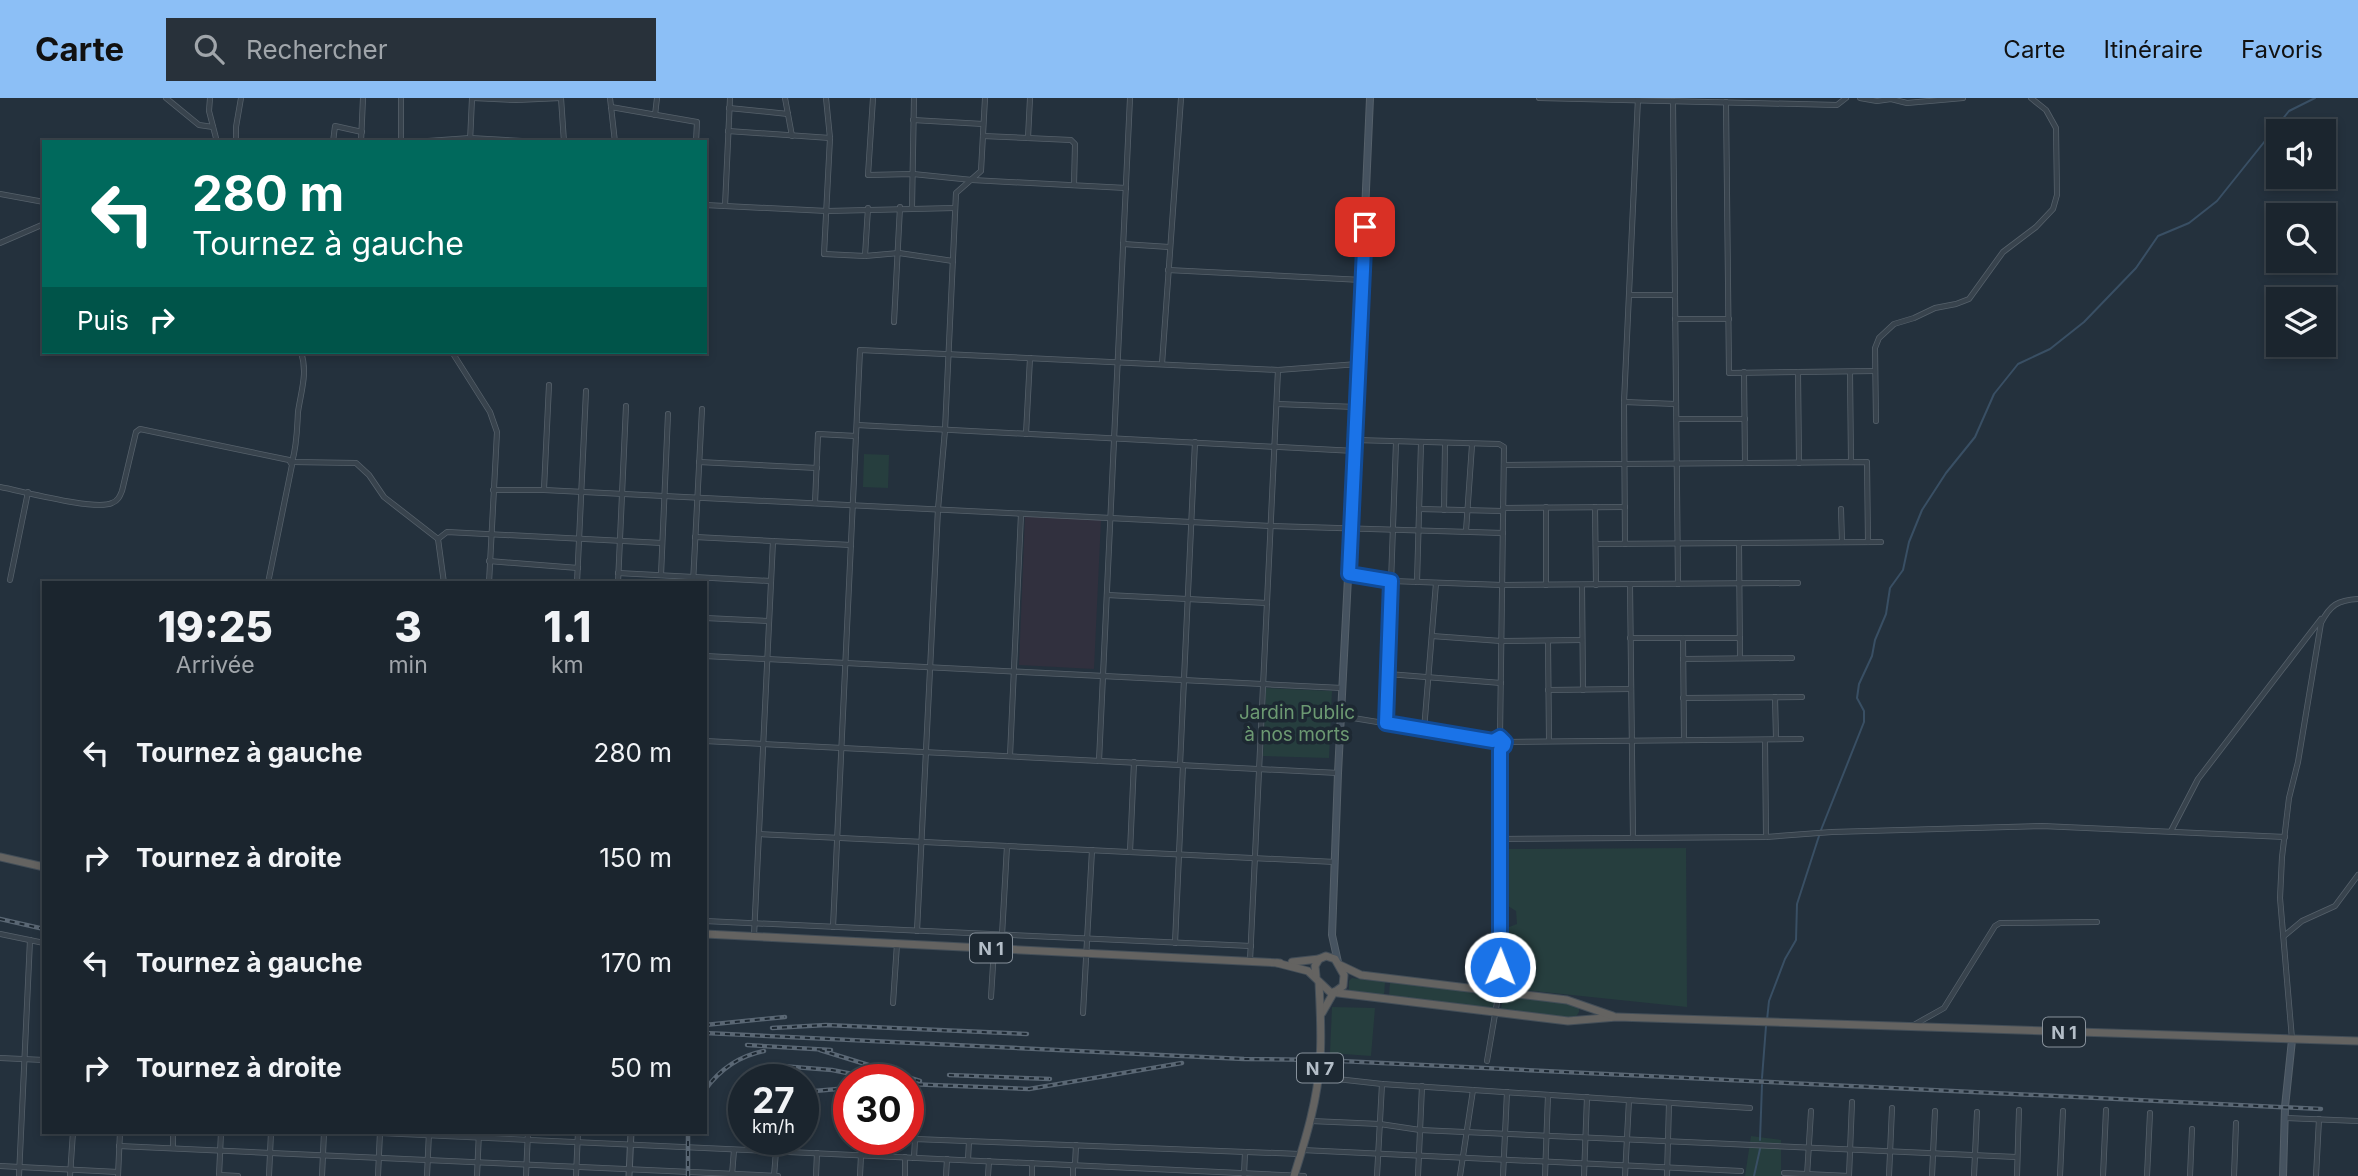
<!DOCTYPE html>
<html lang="fr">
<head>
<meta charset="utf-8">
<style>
  :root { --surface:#1b252e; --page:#28313a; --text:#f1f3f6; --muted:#a0a5aa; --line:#39424a; --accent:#8cbff6 }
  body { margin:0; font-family:Inter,sans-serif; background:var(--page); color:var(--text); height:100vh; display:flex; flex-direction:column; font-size:26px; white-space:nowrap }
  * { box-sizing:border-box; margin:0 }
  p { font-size:23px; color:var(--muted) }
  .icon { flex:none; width:38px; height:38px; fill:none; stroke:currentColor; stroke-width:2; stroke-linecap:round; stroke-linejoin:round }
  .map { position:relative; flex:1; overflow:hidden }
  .sheet { position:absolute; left:42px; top:483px; width:665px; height:553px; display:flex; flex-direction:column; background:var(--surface); border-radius:0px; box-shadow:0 4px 10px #0003,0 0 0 2px var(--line) }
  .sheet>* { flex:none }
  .banner { position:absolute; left:42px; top:42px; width:665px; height:214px; border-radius:0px; box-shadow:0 4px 10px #0003,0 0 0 2px var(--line); background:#00695c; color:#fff; overflow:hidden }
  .tools { position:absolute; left:2266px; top:21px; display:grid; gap:14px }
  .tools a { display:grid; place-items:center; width:70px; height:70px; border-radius:0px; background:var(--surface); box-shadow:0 4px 10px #0003,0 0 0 2px var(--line); font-size:35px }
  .speed { position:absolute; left:728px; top:966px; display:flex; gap:14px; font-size:35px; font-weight:700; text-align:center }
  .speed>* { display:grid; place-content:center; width:91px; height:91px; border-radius:50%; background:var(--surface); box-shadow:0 4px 10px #0003,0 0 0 2px var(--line); line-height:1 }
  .speed small { font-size:18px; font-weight:400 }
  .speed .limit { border:10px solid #d22; background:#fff; color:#111 }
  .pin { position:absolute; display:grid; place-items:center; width:60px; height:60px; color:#fff; margin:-30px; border-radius:14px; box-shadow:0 4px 10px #0006 }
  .me { position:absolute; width:77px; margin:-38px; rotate:1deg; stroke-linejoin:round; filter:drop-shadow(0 0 5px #0008) }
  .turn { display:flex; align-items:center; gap:24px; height:147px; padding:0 35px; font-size:32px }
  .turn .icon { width:91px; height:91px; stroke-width:2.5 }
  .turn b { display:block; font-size:49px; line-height:60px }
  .then { display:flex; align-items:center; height:66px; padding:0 35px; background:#0003; gap:14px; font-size:26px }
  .eta { display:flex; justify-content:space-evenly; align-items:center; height:119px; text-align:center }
  .eta b { font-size:42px; font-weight:800; line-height:49px }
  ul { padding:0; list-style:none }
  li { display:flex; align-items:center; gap:21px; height:105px; padding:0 35px }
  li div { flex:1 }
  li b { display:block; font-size:26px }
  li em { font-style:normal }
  header { display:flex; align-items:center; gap:42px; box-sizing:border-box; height:98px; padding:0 35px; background:var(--accent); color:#111 }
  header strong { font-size:33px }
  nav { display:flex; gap:38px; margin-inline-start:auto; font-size:24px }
  .search { width:490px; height:63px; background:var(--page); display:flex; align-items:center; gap:18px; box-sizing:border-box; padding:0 24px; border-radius:0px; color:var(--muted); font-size:26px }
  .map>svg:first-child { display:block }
</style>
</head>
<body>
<header>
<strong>Carte</strong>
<div class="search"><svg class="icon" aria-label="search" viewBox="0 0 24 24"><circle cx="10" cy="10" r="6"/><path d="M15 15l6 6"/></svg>Rechercher</div>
<nav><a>Carte</a><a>Itinéraire</a><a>Favoris</a></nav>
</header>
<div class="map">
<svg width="2358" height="1078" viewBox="0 0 2358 1078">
  <rect width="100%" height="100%" fill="#24313d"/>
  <path fill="#31303e" d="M1025,418L1101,422L1094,571L1019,567Z"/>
  <g fill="#263e3e">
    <path d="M864,356L889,357L888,390L863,389Z"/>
    <path d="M1266,590L1332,593L1329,660L1263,658Z"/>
    <path d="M1686,750L1687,909L1514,891L1509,885V829L1517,826L1516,813L1508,808V751Z"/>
    <path d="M1352,880L1385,884L1384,898L1352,894L1349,892V883Z"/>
    <path d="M1390,884L1497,896L1494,911L1389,898Z"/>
    <path d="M1507,897L1571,905L1579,909V914L1575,920L1571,921L1503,913L1501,910L1503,900Z"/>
    <path d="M1332,909L1375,910L1371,958L1330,955Z"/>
    <path d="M1751,1038L1781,1042V1078H1745Z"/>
  </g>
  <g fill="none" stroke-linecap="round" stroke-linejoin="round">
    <g stroke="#394f64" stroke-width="2">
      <path d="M1821,732L1864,624V613L1857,600L1859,586L1872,558L1875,542L1886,516L1890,490L1903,472L1909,444L1922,412L1946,375L1975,339L1994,296L2018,266L2050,251L2084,224L2136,170L2158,138L2189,125L2217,103L2289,13L2315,0"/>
      <path d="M1767,922L1769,903L1785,861L1796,842L1797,806L1819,738"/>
      <path d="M1762,980L1766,928"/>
      <path d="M1760,1042L1762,987"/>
      <path d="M1754,1078L1760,1051"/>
    </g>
    <defs>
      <g id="minor">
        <path d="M166,0L199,27L213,29"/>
        <path d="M210,0L209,13L217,44"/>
        <path d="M473,0L516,2L561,0"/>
        <path d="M561,0L564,44"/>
        <path d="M610,0L615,44"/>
        <path d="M785,0L792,38"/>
        <path d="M826,0L830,40L824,156L865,158L899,155L953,163"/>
        <path d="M873,0L868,77L913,76L972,82L1126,90"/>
        <path d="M1539,0L1837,7L1846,0"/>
        <path d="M1860,0L1877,3L1891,1L1907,5L1963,0"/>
        <path d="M1673,3L1678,486"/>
        <path d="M1726,4L1729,275L1875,273"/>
        <path d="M611,9L697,24L696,44"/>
        <path d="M729,10L788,16"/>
        <path d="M655,17L657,0"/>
        <path d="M913,22L983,26"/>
        <path d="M728,33L830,40"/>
        <path d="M983,38L1071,42L1075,46L1074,87"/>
        <path d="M1028,40L1030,0"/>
        <path d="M236,44V29L241,0"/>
        <path d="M333,44L335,28L362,34"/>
        <path d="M361,44L363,0"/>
        <path d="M401,44V0"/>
        <path d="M414,44L470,40L541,44"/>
        <path d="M470,44L472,0"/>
        <path d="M0,96L44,104"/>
        <path d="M705,107L827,113L955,110"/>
        <path d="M725,108L730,0"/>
        <path d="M912,109L914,0"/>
        <path d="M0,145L44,126"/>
        <path d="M1123,146L1169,149"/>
        <path d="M865,158L868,110"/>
        <path d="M1168,172L1362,182"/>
        <path d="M1630,197H1675"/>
        <path d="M1675,221H1729"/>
        <path d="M894,224L900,109"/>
        <path d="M301,254C308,275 301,293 298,314C297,332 297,347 292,364L356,365L369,377L384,399L438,441L444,485"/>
        <path d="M452,254L490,314L497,334L489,485"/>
        <path d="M1162,266L1181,0"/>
        <path d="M1744,274L1745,365"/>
        <path d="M1798,274L1799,365"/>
        <path d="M1850,274L1851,364"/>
        <path d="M1624,304L1676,306"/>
        <path d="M1277,306L1356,309"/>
        <path d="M1677,321H1745"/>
        <path d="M1876,323L1875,250L1879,240L1894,226L1914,220L1935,210L1956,206L1969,201L2003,154L2036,129L2053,111L2057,97L2056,30L2046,12L2031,0"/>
        <path d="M857,327L1355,353"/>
        <path d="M1026,336L1030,260"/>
        <path d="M1355,342L1499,346L1504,349L1500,639"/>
        <path d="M699,364L817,370"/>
        <path d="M1504,367L1867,364L1868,444"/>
        <path d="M0,389C22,393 95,413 112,405C118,403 120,398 122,393L136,334L140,331L289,362L292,367L268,485"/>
        <path d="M544,391L549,287"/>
        <path d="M493,392H544L1271,428L1503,435"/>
        <path d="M815,405L818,336L856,338"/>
        <path d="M1546,409V487"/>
        <path d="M1595,409L1596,487"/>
        <path d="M1503,410L1625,409"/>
        <path d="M1419,411L1503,413"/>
        <path d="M1841,411L1842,444"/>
        <path d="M1444,412L1445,346"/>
        <path d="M1466,433L1472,347"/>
        <path d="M695,439L851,447"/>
        <path d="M438,441L447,434L662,445"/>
        <path d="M1739,445L1740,560"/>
        <path d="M1596,446L1881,444"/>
        <path d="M1625,446L1624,304L1638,0"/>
        <path d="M489,463L578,470"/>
        <path d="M618,475L771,483"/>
        <path d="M1349,476L1392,483L1502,487L1798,485"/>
        <path d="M661,477L668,316"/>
        <path d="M10,482L28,394"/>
        <path d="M1417,484L1421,345"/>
        <path d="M577,485L586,293"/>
        <path d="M618,485L626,308"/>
        <path d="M693,485L702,311"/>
        <path d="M1630,486L1633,740"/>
        <path d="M1582,487L1583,592"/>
        <path d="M1107,497L1267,505"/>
        <path d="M705,520L769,523"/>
        <path d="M1432,538L1501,543L1582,542"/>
        <path d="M1630,540H1740"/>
        <path d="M1683,540L1684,642"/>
        <path d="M1548,543L1549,643"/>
        <path d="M705,558L1342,590"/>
        <path d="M1683,561L1792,560"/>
        <path d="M1388,576L1501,585"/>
        <path d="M1548,592L1631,591"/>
        <path d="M1775,599L1776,641"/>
        <path d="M1683,600L1802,599"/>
        <path d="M1341,618L1493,643L1500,639L1504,641L1505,646L1500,651L1494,647L1493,643"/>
        <path d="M1386,625L1396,344"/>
        <path d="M1424,632L1436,485"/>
        <path d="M1765,642L1766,739"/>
        <path d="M705,643L1338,675"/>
        <path d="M1505,644L1801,641"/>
        <path d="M1010,658L1021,416"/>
        <path d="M1099,663L1130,0"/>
        <path d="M1180,667L1195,344"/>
        <path d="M2171,733L2198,681L2321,521"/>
        <path d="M759,736L1335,764"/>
        <path d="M1499,741L1766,739L1832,734L2042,728L2285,739"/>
        <path d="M1130,754L1134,664"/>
        <path d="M705,823L1251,848"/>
        <path d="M833,829L860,252L1278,272L1358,266"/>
        <path d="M917,833L938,411L945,332L956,95L981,73L985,0"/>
        <path d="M0,836L44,845"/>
        <path d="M1002,837L1007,748"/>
        <path d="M754,838L773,443"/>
        <path d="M2284,838L2302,823L2335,808L2358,777"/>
        <path d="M1175,845L1183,667"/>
        <path d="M1250,863L1278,272"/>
        <path d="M991,899L994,851"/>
        <path d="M893,905L897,846"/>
        <path d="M1083,915L1092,752"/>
        <path d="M1912,928L1944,910L1995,828L2000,825L2097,824"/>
        <path d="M2292,941L2280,800L2282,759L2289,700L2298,664L2321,525C2330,507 2338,502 2358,501"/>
        <path d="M0,960L44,962"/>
        <path d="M1487,963L1499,893L1500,651"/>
        <path d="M1319,979L1382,986L1750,1010"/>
        <path d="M2285,1020L2358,1023"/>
        <path d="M1311,1023L1380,1026L1420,1032L2016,1059"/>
        <path d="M359,1034L1304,1078"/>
        <path d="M119,1048L778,1078"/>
        <path d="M173,1050V1034"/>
        <path d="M1302,1052L1741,1073"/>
        <path d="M914,1060L915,1041L1300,1056"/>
        <path d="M968,1062L969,1043"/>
        <path d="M1075,1067L1076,1047"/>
        <path d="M0,1068L118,1074"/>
        <path d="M1784,1075L1849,1078"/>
        <path d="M219,1077L238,1078"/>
        <path d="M732,1077L734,1052"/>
        <path d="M1244,1077L1245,1054"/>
        <path d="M19,1078L30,842"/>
        <path d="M70,1078L73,1034"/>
        <path d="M118,1078L120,1034"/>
        <path d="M219,1078L221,1034"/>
        <path d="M269,1078L271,1034"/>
        <path d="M322,1078L324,1034"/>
        <path d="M378,1078L380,1034"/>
        <path d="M427,1078L429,1034"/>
        <path d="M477,1078L479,1034"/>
        <path d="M526,1078L528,1034"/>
        <path d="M576,1078L578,1034"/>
        <path d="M774,1078L776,1053"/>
        <path d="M816,1078L817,1055"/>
        <path d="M860,1078L861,1057"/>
        <path d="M905,1078V1059"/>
        <path d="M946,1078L947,1061"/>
        <path d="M988,1078L989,1063"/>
        <path d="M1032,1078V1065"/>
        <path d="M1073,1078V1067"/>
        <path d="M1377,1078L1382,986"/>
        <path d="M1418,1078L1422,988"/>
        <path d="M1460,1078L1473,992"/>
        <path d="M1503,1078L1507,994"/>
        <path d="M1545,1078L1548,997"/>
        <path d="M1584,1078L1587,999"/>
        <path d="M1625,1078L1629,1002"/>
        <path d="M1667,1078L1669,1005"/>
        <path d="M1807,1078L1811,1013"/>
        <path d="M1849,1078L1852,1004"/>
        <path d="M1889,1078L1892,1010"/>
        <path d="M1932,1078L1935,1013"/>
        <path d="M1974,1078L1977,1014"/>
        <path d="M2017,1078L2019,1012"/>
        <path d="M2060,1078L2063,1013"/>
        <path d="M2103,1078L2106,1012"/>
        <path d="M2147,1078L2150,1015"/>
        <path d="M2190,1078L2192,1031"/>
        <path d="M2234,1078L2236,1025"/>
        <path d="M2316,1078L2319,1021"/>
      </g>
      <path id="tertiary" d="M629,1078L631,1034"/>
      <g id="secondary">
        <path d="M1338,864L1332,837L1338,675L1355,342L1370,0"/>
        <path d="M2283,1078L2285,1009L2292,942"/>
      </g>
      <g id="trunk">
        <path d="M0,759L44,769"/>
        <path d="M705,836L1280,865"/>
        <path d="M1292,864L1319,861"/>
        <path d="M1277,865L1308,873L1330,894L1568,923L1617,919L2358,943"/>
        <path d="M1340,867L1361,877L1567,902L1613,918"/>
        <path d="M1316,878L1315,868L1319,861L1326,858L1335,861L1344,877L1343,888L1336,893"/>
        <path d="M1322,915L1334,894"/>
        <path d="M1294,1078C1306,1040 1318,1001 1320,961C1322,935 1320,910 1319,884"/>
      </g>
    </defs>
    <use href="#minor" stroke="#56616b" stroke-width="6"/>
    <use href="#tertiary" stroke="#56616b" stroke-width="7"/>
    <use href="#secondary" stroke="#56616b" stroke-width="8"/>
    <use href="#trunk" stroke="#434e58" stroke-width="9"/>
    <use href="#minor" stroke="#38434d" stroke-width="4.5"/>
    <use href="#tertiary" stroke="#38434d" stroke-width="5"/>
    <use href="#secondary" stroke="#465360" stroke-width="6"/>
    <use href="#trunk" stroke="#646361" stroke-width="7"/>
    <defs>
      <g id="rail">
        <path d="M0,821L44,831"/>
        <path d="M705,927L785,919"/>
        <path d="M772,930L826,927L1027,936"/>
        <path d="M705,935L1244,961L1320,962L2321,1011"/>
        <path d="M747,947L831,952"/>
        <path d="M820,952L920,983"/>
        <path d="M781,968L832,972L883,982"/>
        <path d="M949,977L1050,981"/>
        <path d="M908,986L1029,991L1182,965"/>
        <path d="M705,992C720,971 739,958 764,953"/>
        <path d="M803,994L849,990"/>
        <path d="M688,1078V1034"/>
      </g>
    </defs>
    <use href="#rail" stroke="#5a6774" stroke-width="4.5"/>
    <use href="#rail" stroke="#1d2832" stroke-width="2" stroke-dasharray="5" stroke-linecap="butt"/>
  </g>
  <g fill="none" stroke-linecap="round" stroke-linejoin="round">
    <defs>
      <path id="route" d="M1365,129L1349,476L1391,483L1386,625L1493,643L1500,639L1505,644L1504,648L1500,651V869"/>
    </defs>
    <use href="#route" stroke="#114b97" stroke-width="18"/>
    <use href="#route" stroke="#1a73e8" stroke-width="12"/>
  </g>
  <g text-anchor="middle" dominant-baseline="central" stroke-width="7" stroke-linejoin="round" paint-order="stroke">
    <g fill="#1d2832" stroke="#87919b" stroke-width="2">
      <rect x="970" y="835.5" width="42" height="29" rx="5"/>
      <rect x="2043" y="919.5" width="42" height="29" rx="5"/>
      <rect x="1297" y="955.5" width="46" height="29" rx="5"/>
    </g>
    <g font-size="18" font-weight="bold" fill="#b4bec8">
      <text x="991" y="850">N 1</text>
      <text x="2064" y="934">N 1</text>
      <text x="1320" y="970">N 7</text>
    </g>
    <g font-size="19" fill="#6c9972" stroke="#1d2832">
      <text x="1297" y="614">Jardin Public<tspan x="1297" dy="22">à nos morts</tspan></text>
    </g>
  </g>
</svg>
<div class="tools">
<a><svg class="icon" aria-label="sound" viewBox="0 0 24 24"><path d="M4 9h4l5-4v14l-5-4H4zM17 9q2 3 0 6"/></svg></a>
<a><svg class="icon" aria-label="search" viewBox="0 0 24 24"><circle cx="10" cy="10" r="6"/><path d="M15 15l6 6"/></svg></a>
<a><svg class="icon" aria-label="layers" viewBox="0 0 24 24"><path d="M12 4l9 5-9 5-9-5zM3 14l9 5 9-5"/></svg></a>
</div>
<div class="speed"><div>27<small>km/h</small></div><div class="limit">30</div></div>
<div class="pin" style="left:1365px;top:129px;background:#d93025"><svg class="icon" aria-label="arrive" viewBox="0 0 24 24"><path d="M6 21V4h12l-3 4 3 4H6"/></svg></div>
<svg class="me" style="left:1500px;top:869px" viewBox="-20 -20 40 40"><circle r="17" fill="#1a73e8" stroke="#fff" stroke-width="3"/><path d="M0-11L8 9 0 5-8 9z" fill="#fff"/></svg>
<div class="banner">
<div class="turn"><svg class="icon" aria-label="left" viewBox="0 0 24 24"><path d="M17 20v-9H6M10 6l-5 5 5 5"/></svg><div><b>280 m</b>Tournez à gauche</div></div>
<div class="then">Puis<svg class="icon" aria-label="right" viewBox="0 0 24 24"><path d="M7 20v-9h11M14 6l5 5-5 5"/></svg></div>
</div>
<section class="sheet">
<div class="eta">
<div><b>19:25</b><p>Arrivée</p></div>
<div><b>3</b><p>min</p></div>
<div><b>1.1</b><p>km</p></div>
</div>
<ul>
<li><svg class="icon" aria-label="left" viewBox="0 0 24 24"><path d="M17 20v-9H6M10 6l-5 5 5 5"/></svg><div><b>Tournez à gauche</b></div><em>280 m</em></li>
<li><svg class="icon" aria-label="right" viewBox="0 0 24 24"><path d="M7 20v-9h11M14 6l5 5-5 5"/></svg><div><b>Tournez à droite</b></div><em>150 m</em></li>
<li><svg class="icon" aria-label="left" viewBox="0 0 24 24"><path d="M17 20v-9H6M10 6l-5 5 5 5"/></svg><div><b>Tournez à gauche</b></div><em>170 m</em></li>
<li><svg class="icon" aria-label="right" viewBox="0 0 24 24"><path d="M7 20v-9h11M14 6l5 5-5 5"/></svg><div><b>Tournez à droite</b></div><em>50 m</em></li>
</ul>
</section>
</div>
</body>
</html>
